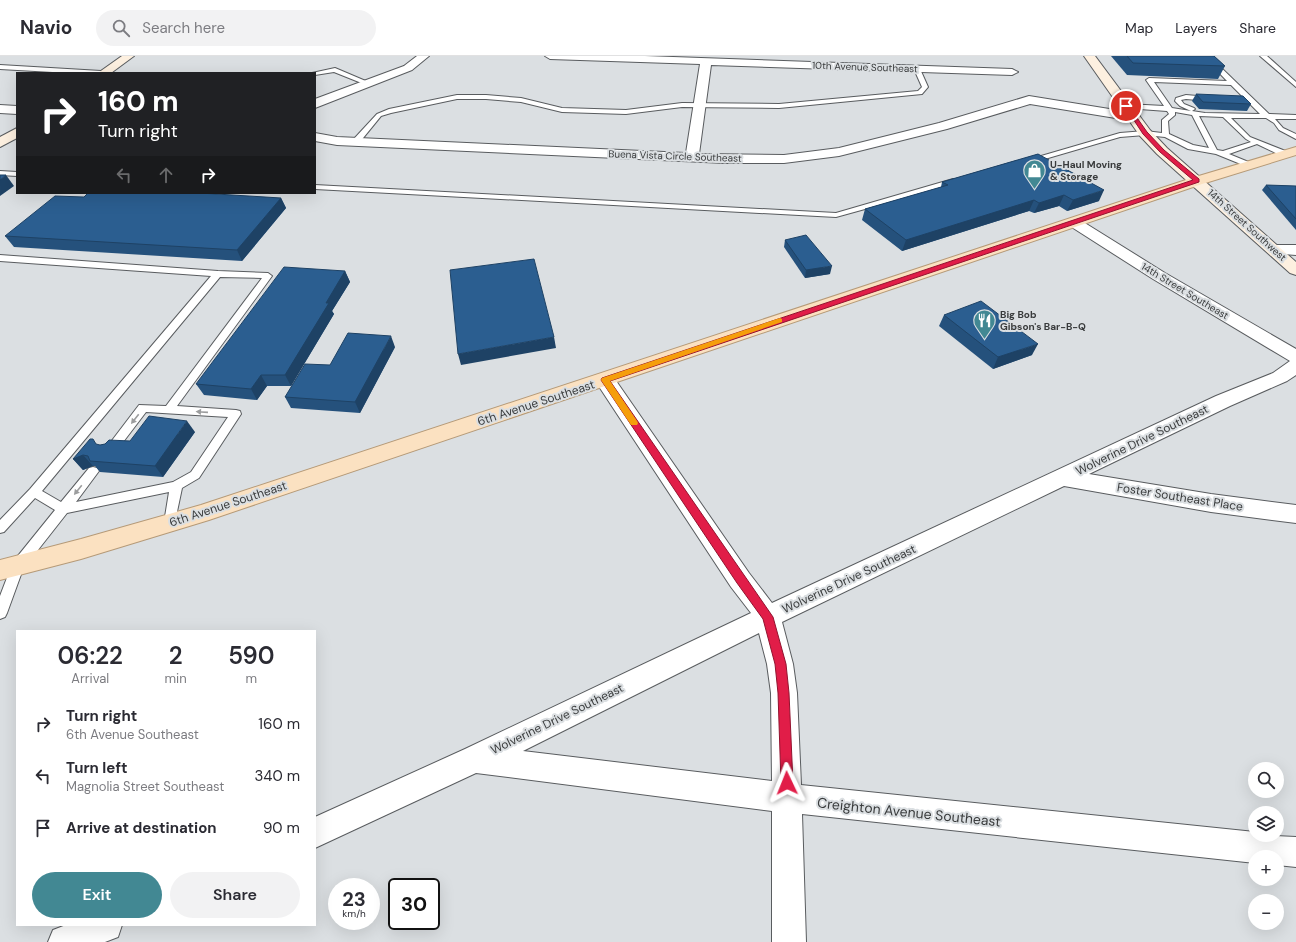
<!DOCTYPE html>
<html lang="en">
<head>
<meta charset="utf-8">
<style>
  :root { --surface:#fff; --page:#f2f2f3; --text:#2b2b33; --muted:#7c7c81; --line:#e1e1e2; --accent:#428893 }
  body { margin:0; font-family:"DM Sans",sans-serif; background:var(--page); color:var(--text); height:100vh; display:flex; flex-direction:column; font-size:15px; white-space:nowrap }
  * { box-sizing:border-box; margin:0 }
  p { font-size:13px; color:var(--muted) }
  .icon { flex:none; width:22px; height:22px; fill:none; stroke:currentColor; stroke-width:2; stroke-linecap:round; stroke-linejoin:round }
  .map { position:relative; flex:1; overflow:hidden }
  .sheet { position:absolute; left:16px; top:574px; width:300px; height:296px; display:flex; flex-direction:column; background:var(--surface); border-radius:0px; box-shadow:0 4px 16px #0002 }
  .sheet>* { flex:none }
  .banner { position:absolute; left:16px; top:16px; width:300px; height:122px; border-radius:0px; box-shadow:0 4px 16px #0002; background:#202124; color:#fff; overflow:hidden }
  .buttons { position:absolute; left:1248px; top:706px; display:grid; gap:8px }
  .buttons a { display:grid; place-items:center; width:36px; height:36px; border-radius:50%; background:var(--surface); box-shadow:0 4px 16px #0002; font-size:20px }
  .speed { position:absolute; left:328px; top:822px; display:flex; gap:8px; font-size:20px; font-weight:700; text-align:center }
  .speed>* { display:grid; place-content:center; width:52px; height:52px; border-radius:50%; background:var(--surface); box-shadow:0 4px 16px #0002; line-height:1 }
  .speed small { font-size:10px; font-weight:400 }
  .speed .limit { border:2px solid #111; border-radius:6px; background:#fff; color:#111 }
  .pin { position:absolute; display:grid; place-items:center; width:34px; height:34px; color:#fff; margin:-17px; border:2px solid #fff; border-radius:50%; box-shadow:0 1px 4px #0007 }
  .me { position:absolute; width:44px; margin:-22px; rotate:358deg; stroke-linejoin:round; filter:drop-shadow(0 0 3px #0008) }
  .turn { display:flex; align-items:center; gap:14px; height:84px; padding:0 16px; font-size:18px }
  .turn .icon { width:52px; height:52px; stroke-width:2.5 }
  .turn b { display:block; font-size:28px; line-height:34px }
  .lanes { display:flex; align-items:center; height:38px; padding:0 16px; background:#0003; justify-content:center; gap:20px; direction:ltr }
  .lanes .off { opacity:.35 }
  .eta { display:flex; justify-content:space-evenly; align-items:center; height:68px; text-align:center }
  .eta b { font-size:24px; font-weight:600; line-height:28px }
  .primary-button { display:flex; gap:8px; margin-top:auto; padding:8px 16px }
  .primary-button a { flex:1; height:46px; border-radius:24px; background:var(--accent); color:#fff; font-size:16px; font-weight:600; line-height:46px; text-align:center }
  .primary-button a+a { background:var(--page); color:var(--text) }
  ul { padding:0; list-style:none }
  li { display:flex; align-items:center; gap:12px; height:52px; padding:0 16px }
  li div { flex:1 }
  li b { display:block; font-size:15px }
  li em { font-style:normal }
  header { display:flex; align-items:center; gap:24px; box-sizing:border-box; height:56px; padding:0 20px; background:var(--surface); border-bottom:1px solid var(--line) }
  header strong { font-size:19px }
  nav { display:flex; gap:22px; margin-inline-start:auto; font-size:14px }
  .search { width:280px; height:36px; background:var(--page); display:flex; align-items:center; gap:10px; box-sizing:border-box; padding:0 14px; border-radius:22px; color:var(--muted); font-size:15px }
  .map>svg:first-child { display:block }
</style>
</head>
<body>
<header>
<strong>Navio</strong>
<div class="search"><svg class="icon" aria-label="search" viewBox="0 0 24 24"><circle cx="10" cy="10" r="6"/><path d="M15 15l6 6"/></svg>Search here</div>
<nav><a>Map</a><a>Layers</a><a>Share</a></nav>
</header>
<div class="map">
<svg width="1296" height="886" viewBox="0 0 1296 886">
  <rect width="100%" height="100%" fill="#dbdfe2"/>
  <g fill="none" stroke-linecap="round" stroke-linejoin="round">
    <defs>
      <g id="lane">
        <path d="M1203,0H1209L1269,58L1296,59V63H1275L1283,72L1296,78V83L1279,74L1274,67L1266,62H1231L1250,81L1288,96V100H1282L1257,88L1229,98L1251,107L1252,109L1248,111L1216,98L1188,93L1165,81L1145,79L1120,81L1031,107H1028L1024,105L1120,77L1145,75L1162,77V64L1169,58L1167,55L1126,52L1123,50L1126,48L1164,50L1146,24L1149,22L1227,25ZM1154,26L1231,29L1260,58L1205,57L1192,55L1195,53L1194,52L1184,48L1181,44L1186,43L1209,45L1212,43L1209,41L1186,39L1176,42L1175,45L1180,50L1191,55L1172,52ZM1175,56L1192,59L1209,92L1193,89L1169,78L1168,65L1175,59ZM1199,60L1223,61L1246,83L1251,86L1223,95L1217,94Z"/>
        <path d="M1260,0H1267L1296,26V31Z"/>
        <path d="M0,9L101,15L104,17H70L0,13Z"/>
        <path d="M917,11L920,13L928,31L922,38L779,52L682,51L626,58L562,56L521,46L486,43H457L391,57L381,60L359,87H356L352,85L377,58L389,53L457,39H486L521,42L562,52L626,54L682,47L779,48L918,35L922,31L914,13Z"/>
        <path d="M335,12L368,26L369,27L364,28L334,16L315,19V17H312Z"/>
        <path d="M0,115L17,116V120L0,119Z"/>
        <path d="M953,123H956L960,125L959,127L836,161L315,133V129L836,157Z"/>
        <path d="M0,199L218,215L268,217L272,220L177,350L236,354L240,355L241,358L199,422L182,432L174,470L170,472L166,470L164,467L169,436L67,457L23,513L7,557L5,561L0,563V540L13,506L55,454L35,442L4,476L0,477V464L30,433L211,220L0,205ZM220,221L262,222L166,350L139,349L104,395L106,398L110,399L114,398L146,356L228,361L191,416L173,426L76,446L99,415L97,412L93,411L89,412L61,446L42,435Z"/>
      </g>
      <g id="street">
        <path d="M417,0H429L412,14L315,52V43L404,10Z"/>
        <path d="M545,0H645L1012,13L1018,16L1012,19L711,9L699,98L784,99L839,92L939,67L1029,40L1134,57L1138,58L1140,61L1138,64L1134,65L1030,48L947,73L839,100L784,107H725L337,89L315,85V77L337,81L686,97L700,8L550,3Z"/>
        <path d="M0,49L17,50V58L0,57Z"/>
        <path d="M1075,162L1080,164L1165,217L1296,293V319L1287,325L1230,350L1089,418L1211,438L1296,449V467L1211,456L1064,430L782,566L793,608L797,637L801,729L1255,776V779L1296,781V811L1277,809V801H1255V807L802,758L806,886H772V755L476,717L315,792V761L465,693L751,557L731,531L598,329L595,324L598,319L605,318L612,319L749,517L772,547L1216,340L1273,317L1290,305L1153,223L1070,170L1067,167L1070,164ZM759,577L767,608L771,637L772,725L523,695Z"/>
        <path d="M1275,189H1296V199L1269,197L1267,194L1269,191Z"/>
        <path d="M66,869H122L118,881L105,886H48L53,874Z"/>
      </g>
      <g id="secondary">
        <path d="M122,0H134L111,17H98Z"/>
        <path d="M1084,0H1095L1150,74L1167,92L1296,206V219L1290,217L1157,98L1140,80Z"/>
        <path d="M17,72V82L0,91V81Z"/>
      </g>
      <path id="primary" d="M1296,91V99L1202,128L209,464L81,503L0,524V504L81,483L201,449L1192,122Z"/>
    </defs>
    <use href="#lane" stroke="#595c5f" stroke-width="2"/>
    <use href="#street" stroke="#595c5f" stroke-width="2"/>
    <use href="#secondary" stroke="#595c5f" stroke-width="2"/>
    <use href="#primary" stroke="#b59a78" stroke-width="2"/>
    <use href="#lane" fill="#fff" fill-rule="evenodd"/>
    <use href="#street" fill="#fff" fill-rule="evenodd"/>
    <use href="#secondary" fill="#fdf0e0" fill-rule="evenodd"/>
    <use href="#primary" fill="#fbe1c1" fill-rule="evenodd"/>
  </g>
  <g fill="#25517c">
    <path d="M1111,0H1214L1225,10L1218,23L1127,19Z"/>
    <path d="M1196,38L1251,48L1247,55L1199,53L1192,45Z"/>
    <path d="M1038,98L1099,145L1067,155L1059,150L1034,157L1029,155L902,195L862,164L865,153L941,131L942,126Z"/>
    <path d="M1266,129L1296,130V174L1262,134Z"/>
    <path d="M281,142L286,152L242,205L14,191L5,180Z"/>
    <path d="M785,184L830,218L805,222L784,191Z"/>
    <path d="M345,215L350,226L332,255L334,258L291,330H267L257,344L204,339L196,328Z"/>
    <path d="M944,259L1032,299L993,313L939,270Z"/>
    <path d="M395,291L360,357L291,352L285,341L330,309Z"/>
    <path d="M195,376L163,421L100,416L95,410H93L83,414L73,403L98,389H100L130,385Z"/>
  </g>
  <g fill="#1e4265">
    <path d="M6,119L14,130L0,140V124Z"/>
    <path d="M1104,134L1099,145L1067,155L1073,144Z"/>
    <path d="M1064,139L1059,150L1034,157L1039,147Z"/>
    <path d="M281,142L286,152L242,205L237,194Z"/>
    <path d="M1034,144L1029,155L902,195L906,184Z"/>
    <path d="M832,210L830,218L805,222L806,214Z"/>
    <path d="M345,215L350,226L332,255L334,258L291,330L285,319L326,247Z"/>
    <path d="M391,280L395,291L360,357L355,346Z"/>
    <path d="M554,281L556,292L461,309L458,298Z"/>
    <path d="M1038,288L1032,299L993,313L998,301Z"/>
    <path d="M261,319L267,330L257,344L251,333Z"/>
    <path d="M187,365L195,376L163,421L155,410Z"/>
    <path d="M83,399L93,410L83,414L73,403Z"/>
  </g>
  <g fill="#2b5e90" stroke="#1e4265">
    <path d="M1127,0H1214L1225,10L1133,7Z"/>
    <path d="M1196,38L1243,40L1251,48L1203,46Z"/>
    <path d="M1038,98L1104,134L1073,144L1064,139L1039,147L1034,144L906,184L865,153L948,129L942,126Z"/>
    <path d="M0,119H6L0,124Z"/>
    <path d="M1266,129L1296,130V163Z"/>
    <path d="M88,137H200L281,142L237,194L5,180L55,140L84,141Z"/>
    <path d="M806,179L832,210L806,214L785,184Z"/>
    <path d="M534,203L554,281L458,298L450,214Z"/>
    <path d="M284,211L345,215L326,247H329L285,319H261L251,333L196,328Z"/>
    <path d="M981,245L1038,288L998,301L944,259Z"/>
    <path d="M348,277L391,280L355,346L285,341L305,308L330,309Z"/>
    <path d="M149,360L187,365L155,410L90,405L88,400L83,399L73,403L90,383H93L96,388L100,389L105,388L109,384L130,385Z"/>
  </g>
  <defs><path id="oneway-solid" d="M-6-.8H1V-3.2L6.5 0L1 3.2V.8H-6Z"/></defs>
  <g fill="#9c9d9e">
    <use href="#oneway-solid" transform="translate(202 356) rotate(-176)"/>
    <use href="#oneway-solid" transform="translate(135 363) rotate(128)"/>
    <use href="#oneway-solid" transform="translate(78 434) rotate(129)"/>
  </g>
  <path fill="#e11d48" stroke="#92132f" d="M1124,49H1128L1147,76L1164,94L1199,123V126L610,325L773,561L786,608L789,637L793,727L791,731L787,733L782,731L781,727L778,637L775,608L763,563L737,527L601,324L602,322L1193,124L1160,96L1143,78Z"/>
  <path fill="#f59e0b" d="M780,262L782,263V266L610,325L637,365L638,367L637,369H631L601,324L602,322Z"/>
  <defs>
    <symbol id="shop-pin" viewBox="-11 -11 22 30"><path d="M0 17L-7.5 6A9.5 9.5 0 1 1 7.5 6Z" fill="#428893" stroke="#dbdfe2"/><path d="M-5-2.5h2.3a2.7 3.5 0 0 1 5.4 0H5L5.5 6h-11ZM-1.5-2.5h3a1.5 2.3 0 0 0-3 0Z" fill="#fff"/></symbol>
    <symbol id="restaurant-pin" viewBox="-11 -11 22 30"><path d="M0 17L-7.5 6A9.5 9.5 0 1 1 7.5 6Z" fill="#428893" stroke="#dbdfe2"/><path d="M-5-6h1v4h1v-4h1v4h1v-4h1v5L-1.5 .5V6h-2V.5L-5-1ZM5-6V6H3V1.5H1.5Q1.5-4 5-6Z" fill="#fff"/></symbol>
  </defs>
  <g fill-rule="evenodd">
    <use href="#shop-pin" x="1022" y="102" width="25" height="34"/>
    <use href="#restaurant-pin" x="972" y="252" width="25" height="34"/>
  </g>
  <g text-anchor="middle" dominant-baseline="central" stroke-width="4" stroke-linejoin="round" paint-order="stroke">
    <g font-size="10" fill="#393b3c" stroke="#dbdfe2">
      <text transform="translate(865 11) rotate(2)">10th Avenue Southeast</text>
      <text transform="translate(675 100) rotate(2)">Buena Vista Circle Southeast</text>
      <text transform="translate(1247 169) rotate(42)">14th Street Southwest</text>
      <text transform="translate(1185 235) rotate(31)">14th Street Southeast</text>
    </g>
    <g font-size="10" font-weight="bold" fill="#393b3c" stroke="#dbdfe2" text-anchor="start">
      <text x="1050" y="108">U-Haul Moving<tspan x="1050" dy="12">&amp; Storage</tspan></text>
      <text x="1000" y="258">Big Bob<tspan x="1000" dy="12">Gibson's Bar-B-Q</tspan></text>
    </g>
    <g font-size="12" fill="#393b3c" stroke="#dbdfe2">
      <text transform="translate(536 347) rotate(-18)">6th Avenue Southeast</text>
      <text transform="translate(1142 384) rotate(-26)">Wolverine Drive Southeast</text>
      <text transform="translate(1180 441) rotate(9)">Foster Southeast Place</text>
      <text transform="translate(228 448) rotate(-18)">6th Avenue Southeast</text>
      <text transform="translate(849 523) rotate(-25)">Wolverine Drive Southeast</text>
      <text transform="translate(557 663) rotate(-26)">Wolverine Drive Southeast</text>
    </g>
    <g font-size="14" fill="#393b3c" stroke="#dbdfe2">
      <text transform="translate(909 756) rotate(6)">Creighton Avenue Southeast</text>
    </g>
  </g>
</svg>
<div class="buttons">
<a><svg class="icon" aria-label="search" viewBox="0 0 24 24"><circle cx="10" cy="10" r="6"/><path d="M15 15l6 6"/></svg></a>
<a><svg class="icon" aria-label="layers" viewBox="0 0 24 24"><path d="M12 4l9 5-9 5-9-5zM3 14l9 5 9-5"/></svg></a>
<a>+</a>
<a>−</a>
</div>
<div class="speed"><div>23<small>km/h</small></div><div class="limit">30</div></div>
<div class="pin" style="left:1126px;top:50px;background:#d93025"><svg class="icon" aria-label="arrive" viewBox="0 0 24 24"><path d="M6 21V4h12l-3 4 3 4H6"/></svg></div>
<svg class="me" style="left:787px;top:727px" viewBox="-20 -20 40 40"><path d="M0-17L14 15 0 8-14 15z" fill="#e11d48" stroke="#fff" stroke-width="4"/></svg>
<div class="banner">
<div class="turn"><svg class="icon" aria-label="right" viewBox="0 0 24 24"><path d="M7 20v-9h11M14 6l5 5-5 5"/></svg><div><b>160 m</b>Turn right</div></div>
<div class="lanes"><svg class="icon off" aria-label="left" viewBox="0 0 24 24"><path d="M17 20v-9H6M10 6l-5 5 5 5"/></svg><svg class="icon off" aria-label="ahead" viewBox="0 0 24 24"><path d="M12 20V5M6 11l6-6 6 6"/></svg><svg class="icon" aria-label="right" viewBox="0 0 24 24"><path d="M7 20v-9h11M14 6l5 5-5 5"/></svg></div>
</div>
<section class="sheet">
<div class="eta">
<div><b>06:22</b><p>Arrival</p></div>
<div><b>2</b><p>min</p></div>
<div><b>590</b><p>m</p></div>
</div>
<ul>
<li><svg class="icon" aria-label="right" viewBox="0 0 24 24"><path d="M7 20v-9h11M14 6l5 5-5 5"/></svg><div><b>Turn right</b><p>6th Avenue Southeast</p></div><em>160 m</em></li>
<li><svg class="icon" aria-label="left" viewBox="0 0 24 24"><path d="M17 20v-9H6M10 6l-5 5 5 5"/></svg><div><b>Turn left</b><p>Magnolia Street Southeast</p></div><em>340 m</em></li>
<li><svg class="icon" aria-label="arrive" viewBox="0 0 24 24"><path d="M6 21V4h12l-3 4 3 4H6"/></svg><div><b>Arrive at destination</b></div><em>90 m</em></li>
</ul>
<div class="primary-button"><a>Exit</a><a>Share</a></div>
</section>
</div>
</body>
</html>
